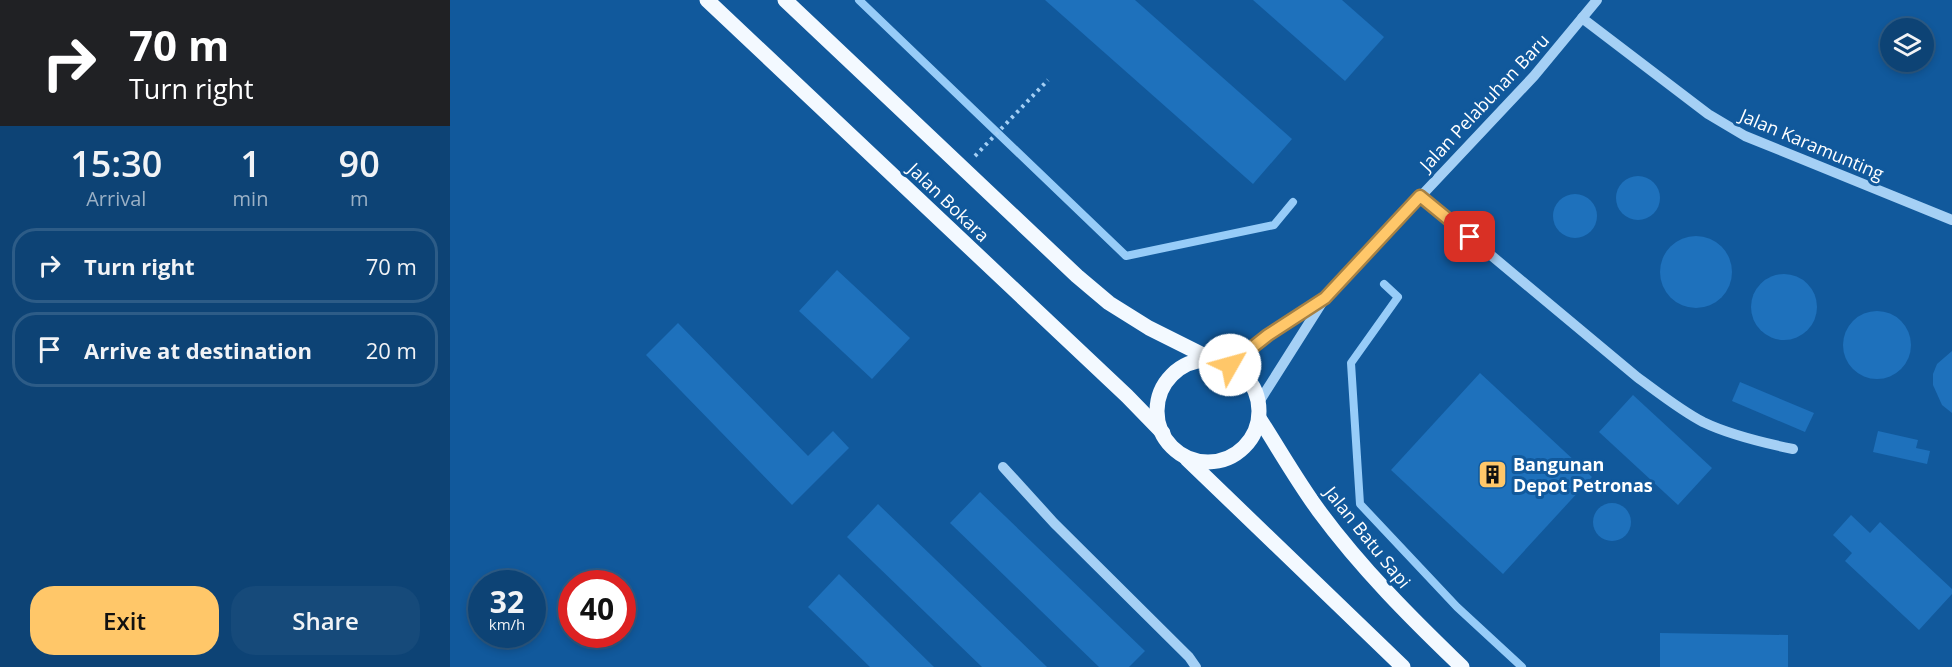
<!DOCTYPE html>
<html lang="en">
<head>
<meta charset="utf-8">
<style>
  :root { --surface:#0d4375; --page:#164a7a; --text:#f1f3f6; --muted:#9ab0c5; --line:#2d5c87; --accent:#ffc769 }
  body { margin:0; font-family:"Open Sans",sans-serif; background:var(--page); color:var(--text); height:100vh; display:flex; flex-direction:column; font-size:22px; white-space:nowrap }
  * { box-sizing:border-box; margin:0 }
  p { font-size:20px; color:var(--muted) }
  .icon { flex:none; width:33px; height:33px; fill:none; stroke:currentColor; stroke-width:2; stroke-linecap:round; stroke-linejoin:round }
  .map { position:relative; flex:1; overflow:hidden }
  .drawer { display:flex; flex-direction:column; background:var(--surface); width:450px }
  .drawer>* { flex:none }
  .top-card { background:#202124; color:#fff; overflow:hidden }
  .buttons { position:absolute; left:1430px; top:18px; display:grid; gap:12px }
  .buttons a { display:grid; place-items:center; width:54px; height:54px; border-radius:50%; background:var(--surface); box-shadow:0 3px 9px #0003,0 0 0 2px var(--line); font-size:30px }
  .speed { position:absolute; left:18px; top:570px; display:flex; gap:12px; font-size:30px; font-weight:700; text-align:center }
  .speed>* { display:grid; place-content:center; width:78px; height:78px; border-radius:50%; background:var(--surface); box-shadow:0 3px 9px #0003,0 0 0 2px var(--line); line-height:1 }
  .speed small { font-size:15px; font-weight:400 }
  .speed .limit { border:9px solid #d22; background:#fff; color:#111 }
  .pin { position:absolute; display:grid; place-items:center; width:51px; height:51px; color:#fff; margin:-26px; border-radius:12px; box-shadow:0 3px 9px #0006 }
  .me { position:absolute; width:66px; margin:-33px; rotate:52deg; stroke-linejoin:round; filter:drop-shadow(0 0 4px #0008) }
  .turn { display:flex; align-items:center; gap:21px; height:126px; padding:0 30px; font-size:27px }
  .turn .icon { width:78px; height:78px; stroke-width:2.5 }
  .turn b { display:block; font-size:42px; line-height:51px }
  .eta { display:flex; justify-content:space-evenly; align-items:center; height:102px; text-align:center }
  .eta b { font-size:36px; font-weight:600; line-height:42px }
  .button { display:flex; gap:12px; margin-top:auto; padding:12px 30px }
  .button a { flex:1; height:69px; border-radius:24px; background:var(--accent); color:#111; font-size:24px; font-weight:600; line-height:69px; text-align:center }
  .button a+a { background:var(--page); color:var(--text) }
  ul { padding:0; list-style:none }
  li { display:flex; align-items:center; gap:18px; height:75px; margin:0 12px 9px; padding:0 18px; border:3px solid var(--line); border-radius:24px }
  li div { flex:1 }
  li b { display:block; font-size:22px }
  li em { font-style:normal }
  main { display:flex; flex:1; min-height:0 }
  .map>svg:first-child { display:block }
</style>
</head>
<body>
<main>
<section class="drawer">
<div class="top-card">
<div class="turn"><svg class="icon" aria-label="right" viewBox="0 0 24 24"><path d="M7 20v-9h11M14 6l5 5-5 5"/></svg><div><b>70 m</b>Turn right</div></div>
</div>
<div class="eta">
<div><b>15:30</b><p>Arrival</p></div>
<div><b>1</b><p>min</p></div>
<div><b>90</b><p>m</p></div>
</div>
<ul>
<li><svg class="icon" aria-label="right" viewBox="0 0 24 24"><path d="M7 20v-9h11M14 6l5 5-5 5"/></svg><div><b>Turn right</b></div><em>70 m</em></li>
<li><svg class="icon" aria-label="arrive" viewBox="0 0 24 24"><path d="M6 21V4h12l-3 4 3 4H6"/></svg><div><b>Arrive at destination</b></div><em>20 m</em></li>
</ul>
<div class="button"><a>Exit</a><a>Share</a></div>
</section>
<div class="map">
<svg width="1502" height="667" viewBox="0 0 1502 667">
  <rect width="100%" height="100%" fill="#11599c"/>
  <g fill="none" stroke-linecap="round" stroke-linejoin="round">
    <g stroke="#97ccf8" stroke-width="8">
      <path d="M409,0L676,256L824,225L843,202"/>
      <path d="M934,284L948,297L901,363L910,504L1007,607L1072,667"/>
    </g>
  </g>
  <g fill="#1e71bc">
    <path d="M595,0H685L842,139L803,184Z"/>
    <path d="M803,0H892L934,37L895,81Z"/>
    <circle cx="1188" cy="198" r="22"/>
    <circle cx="1125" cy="216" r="22"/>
    <circle cx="1246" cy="272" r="36"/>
    <path d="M387,270L460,338L422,379L349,311Z"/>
    <circle cx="1334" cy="307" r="33"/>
    <circle cx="1427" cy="345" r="34"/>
    <path d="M228,323L358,456L383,431L399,448L342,505L196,355Z"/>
    <path d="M1502,351V413L1492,405L1483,385V374L1487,364Z"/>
    <path d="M1030,373L1142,477L1053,574L941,470Z"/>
    <path d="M1290,382L1364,413L1355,432L1282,401Z"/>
    <path d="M1183,395L1262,468L1228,505L1149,432Z"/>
    <path d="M1428,431L1468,440L1466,448L1480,451L1477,464L1423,452Z"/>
    <path d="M530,492L695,651L679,667H649L500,523Z"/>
    <circle cx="1162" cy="522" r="19"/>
    <path d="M428,504L597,667H532L397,537Z"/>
    <path d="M1401,515L1420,533L1430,522L1502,589V594L1469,630L1395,561L1402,553L1383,535Z"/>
    <path d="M389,574L484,667H420L358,607Z"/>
    <path d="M1210,633L1338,635V667H1210Z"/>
  </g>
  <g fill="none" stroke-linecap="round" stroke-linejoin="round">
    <path stroke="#a5d0f5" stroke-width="4" stroke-dasharray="3 4.5" stroke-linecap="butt" d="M525,156L598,80"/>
    <g stroke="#a5d0f5" stroke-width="10">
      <path d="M1132,18L1258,114L1295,136L1502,220"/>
      <path d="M970,196L1187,377C1209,393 1230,410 1253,422C1280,435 1314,443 1343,449"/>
      <path d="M780,365L818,335L875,298L1084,76L1147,0"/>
      <path d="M809,402L873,301"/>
      <path d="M553,467L604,523L739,657L746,667"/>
    </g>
    <g stroke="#f3f9ff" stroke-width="15">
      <path d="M257,0L677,396L713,433"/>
      <path d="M335,0L627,276L659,303L699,328L765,361"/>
      <circle cx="758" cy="411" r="51"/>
      <path d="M809,418C829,449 847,481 869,511C911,568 961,618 1012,667"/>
      <path d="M737,459L953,667"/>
    </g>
  </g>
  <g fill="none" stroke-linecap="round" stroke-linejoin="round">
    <defs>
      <path id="route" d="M780,365L818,335L875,298L970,196L1020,237"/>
    </defs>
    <use href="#route" stroke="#a68144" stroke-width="15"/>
    <use href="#route" stroke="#ffc769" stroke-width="10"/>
  </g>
  <defs>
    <symbol id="building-square" viewBox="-11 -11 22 22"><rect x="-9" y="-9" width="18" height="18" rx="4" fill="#ffc769" stroke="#11599c"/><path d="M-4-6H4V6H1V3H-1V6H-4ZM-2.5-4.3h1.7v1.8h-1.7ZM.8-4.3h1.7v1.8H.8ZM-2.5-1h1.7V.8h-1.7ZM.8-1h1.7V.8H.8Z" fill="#111"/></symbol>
  </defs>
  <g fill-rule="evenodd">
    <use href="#building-square" x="1026" y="458" width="33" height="33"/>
  </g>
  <g text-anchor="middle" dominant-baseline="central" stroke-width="6" stroke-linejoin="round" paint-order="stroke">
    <g font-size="18" fill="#fff" stroke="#11599c">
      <text transform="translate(1034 102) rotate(-47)">Jalan Pelabuhan Baru</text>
      <text transform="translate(1362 144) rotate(23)">Jalan Karamunting</text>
      <text transform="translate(499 202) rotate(44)">Jalan Bokara</text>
      <text transform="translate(918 537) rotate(51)">Jalan Batu Sapi</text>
    </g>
    <g font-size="18" font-weight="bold" fill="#fff" stroke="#11599c" text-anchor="start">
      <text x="1063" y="464">Bangunan<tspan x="1063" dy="21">Depot Petronas</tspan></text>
    </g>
  </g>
</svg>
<div class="buttons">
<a><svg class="icon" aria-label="layers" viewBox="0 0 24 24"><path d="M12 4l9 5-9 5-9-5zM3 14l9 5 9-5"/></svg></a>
</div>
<div class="speed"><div>32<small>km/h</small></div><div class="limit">40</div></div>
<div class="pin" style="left:1020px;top:237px;background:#d93025"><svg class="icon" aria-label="arrive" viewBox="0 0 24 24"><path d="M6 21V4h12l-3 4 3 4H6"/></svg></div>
<svg class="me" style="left:780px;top:365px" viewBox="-20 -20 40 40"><circle r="19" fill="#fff"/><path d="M0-13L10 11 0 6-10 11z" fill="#ffc769"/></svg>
</div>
</main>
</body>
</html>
